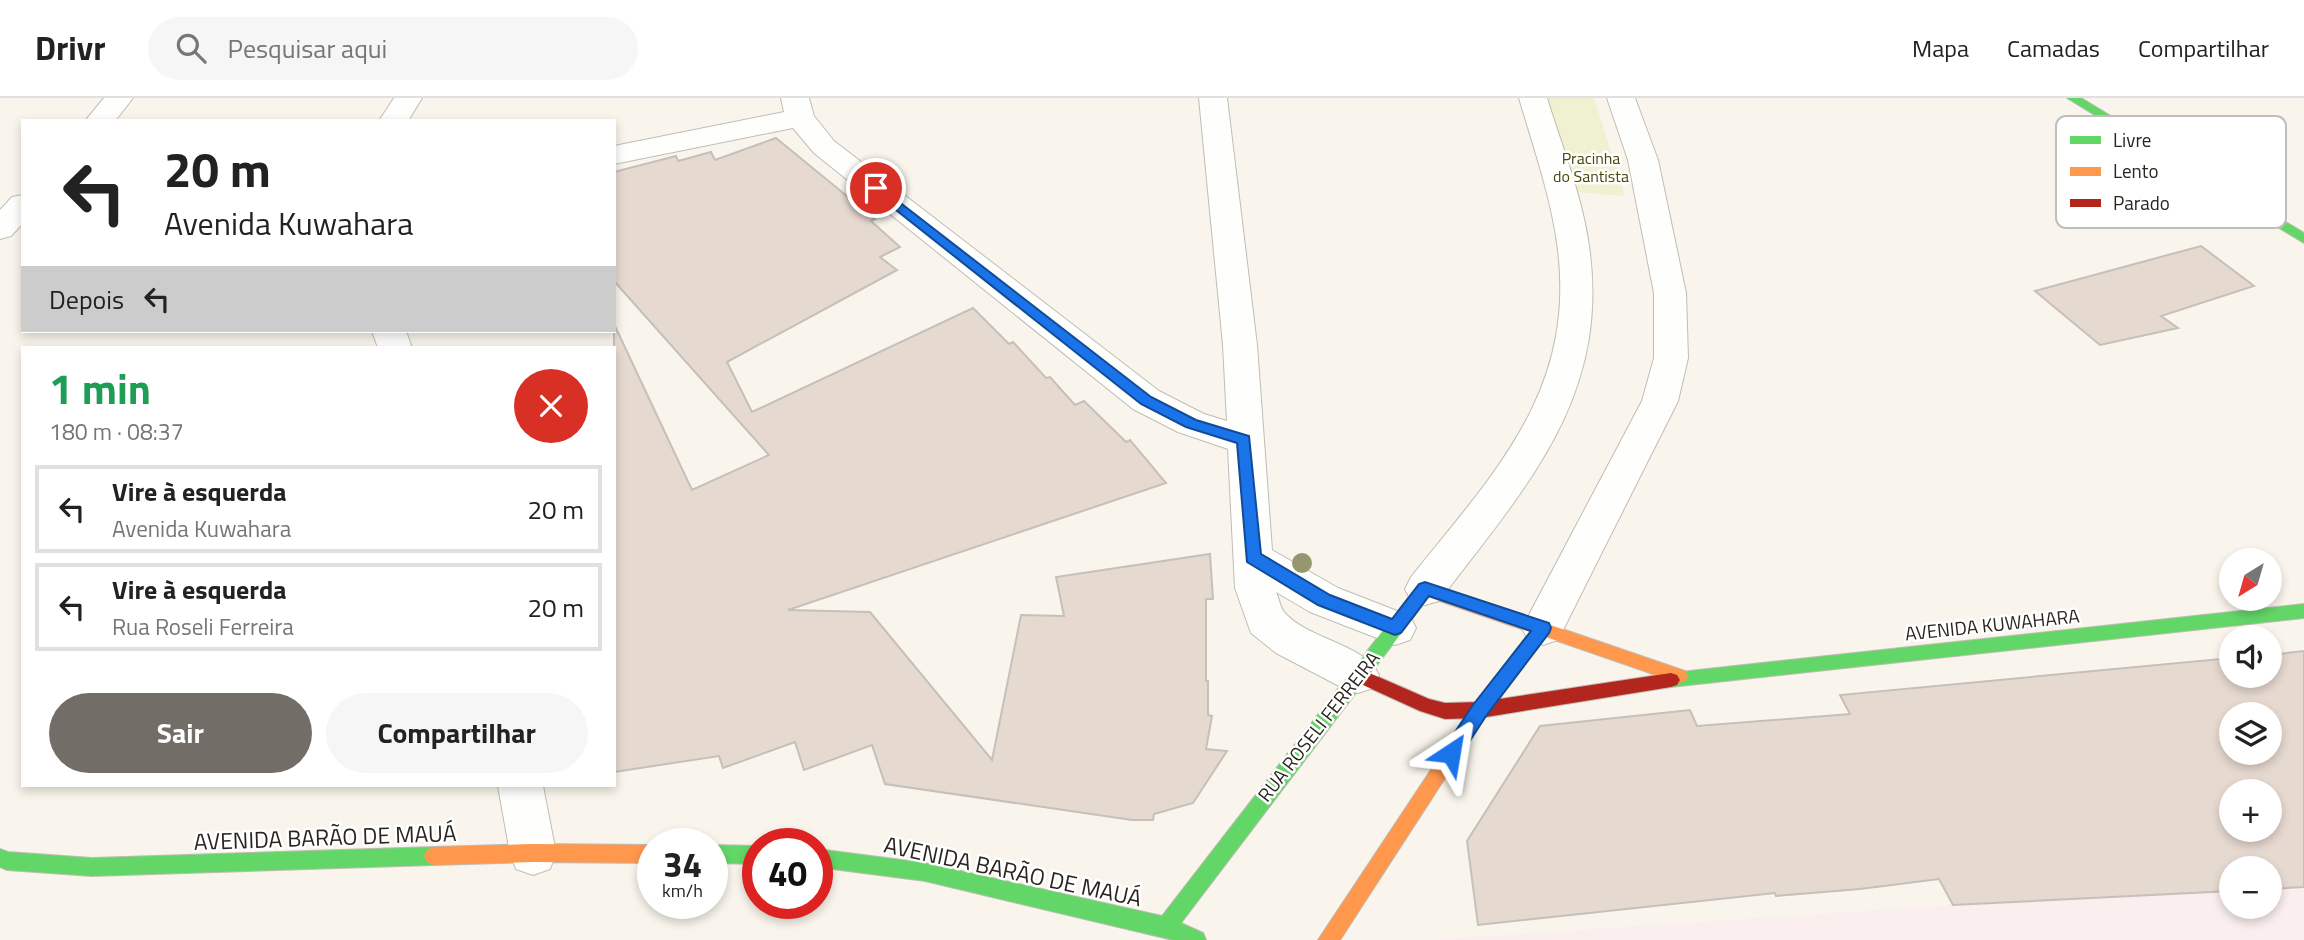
<!DOCTYPE html>
<html lang="pt">
<head>
<meta charset="utf-8">
<style>
  :root { --surface:#fff; --page:#f6f6f6; --text:#222; --muted:#767676; --line:#e0e0e0; --accent:#726e67 }
  body { margin:0; font-family:"Titillium Web",sans-serif; background:var(--page); color:var(--text); height:100vh; display:flex; flex-direction:column; font-size:26px; white-space:nowrap }
  * { box-sizing:border-box; margin:0 }
  p { font-size:23px; color:var(--muted) }
  .icon { flex:none; width:38px; height:38px; fill:none; stroke:currentColor; stroke-width:2; stroke-linecap:round; stroke-linejoin:round }
  .map { position:relative; flex:1; overflow:hidden }
  .sheet { position:absolute; left:21px; top:248px; width:595px; height:441px; display:flex; flex-direction:column; background:var(--surface); border-radius:0px; box-shadow:0 4px 10px #0003 }
  .sheet>* { flex:none }
  .guide { position:absolute; left:21px; top:21px; width:595px; height:214px; border-radius:0px; box-shadow:0 4px 10px #0003; background:#fff; color:var(--text); overflow:hidden }
  .needle { width:46px; rotate:217deg }
  .buttons { position:absolute; left:2219px; top:450px; display:grid; gap:14px }
  .buttons a { display:grid; place-items:center; width:63px; height:63px; border-radius:50%; background:var(--surface); box-shadow:0 4px 10px #0003; font-size:35px }
  .speed { position:absolute; left:637px; top:730px; display:flex; gap:14px; font-size:35px; font-weight:700; text-align:center }
  .speed>* { display:grid; place-content:center; width:91px; height:91px; border-radius:50%; background:var(--surface); box-shadow:0 4px 10px #0003; line-height:1 }
  .speed small { font-size:18px; font-weight:400 }
  .speed .limit { border:10px solid #d22; background:#fff; color:#111 }
  .pin { position:absolute; display:grid; place-items:center; width:60px; height:60px; color:#fff; margin:-30px; border:4px solid #fff; border-radius:50%; box-shadow:0 2px 7px #0007 }
  .me { position:absolute; width:77px; margin:-38px; rotate:33deg; stroke-linejoin:round; filter:drop-shadow(0 0 5px #0008) }
  .turn { display:flex; align-items:center; gap:24px; height:147px; padding:0 28px; font-size:32px }
  .turn .icon { width:91px; height:91px; stroke-width:2.5 }
  .turn b { display:block; font-size:49px; line-height:60px }
  .then { display:flex; align-items:center; height:66px; padding:0 28px; background:#0003; gap:14px; font-size:26px }
  .round { display:grid; place-items:center; flex:none; width:74px; height:74px; border-radius:37px; background:var(--page) }
  .headline { display:flex; align-items:center; justify-content:space-between; height:119px; padding:0 28px }
  h1 { font-size:42px; font-weight:700; line-height:52px; color:#1e9e55 }
  .button { display:flex; gap:14px; margin-top:auto; padding:14px 28px }
  .button a { flex:1; height:80px; border-radius:42px; background:var(--accent); color:#fff; font-size:28px; font-weight:700; line-height:80px; text-align:center }
  .button a+a { background:var(--page); color:var(--text) }
  ul { padding:0; list-style:none }
  li { display:flex; align-items:center; gap:21px; height:88px; margin:0 14px 10px; padding:0 14px; border:4px solid var(--line); border-radius:0px }
  li div { flex:1 }
  li b { display:block; font-size:26px }
  li em { font-style:normal }
  header { display:flex; align-items:center; gap:42px; box-sizing:border-box; height:98px; padding:0 35px; background:var(--surface); border-bottom:2px solid var(--line) }
  header strong { font-size:33px }
  nav { display:flex; gap:38px; margin-inline-start:auto; font-size:24px }
  .search { width:490px; height:63px; background:var(--page); display:flex; align-items:center; gap:18px; box-sizing:border-box; padding:0 24px; border-radius:38px; color:var(--muted); font-size:26px }
  .map>svg:first-child { display:block }
</style>
</head>
<body>
<header>
<strong>Drivr</strong>
<div class="search"><svg class="icon" aria-label="search" viewBox="0 0 24 24"><circle cx="10" cy="10" r="6"/><path d="M15 15l6 6"/></svg>Pesquisar aqui</div>
<nav><a>Mapa</a><a>Camadas</a><a>Compartilhar</a></nav>
</header>
<div class="map">
<svg width="2304" height="842" viewBox="0 0 2304 842">
  <rect width="100%" height="100%" fill="#f9f5ec"/>
  <path fill="#fbeeee" d="M2304,789V842H1431L1953,807L2231,793V808H2270V791Z"/>
  <path fill="#eff1d0" d="M1547,0H1594L1625,98L1573,94Z"/>
  <g fill="#e6d9d0" stroke="#c5c0ba" stroke-width="2" fill-rule="evenodd">
    <path d="M776,40L875,121L871,123L900,149L880,159L897,172L727,264L752,314L973,210L1009,246L1013,244L1046,280L1050,279L1075,307L1084,303L1126,344L1130,342L1166,385L788,512L870,514L992,662L1021,517L1064,518L1056,479L1210,456L1213,501H1206V583H1208V617L1212,618L1206,651L1227,653L1193,705L1154,716L1153,722H1132L885,686L872,647L804,672L795,644L723,670L719,658L614,674V226L692,392L769,357L614,183V74L676,58L678,63L711,54L715,62Z"/>
    <path d="M2201,148L2254,188L2161,218L2178,230L2100,247L2035,193Z"/>
    <path d="M2304,553V789L2270,791V770H2231V793L1953,807L1939,781L1860,791L1776,798L1775,795L1478,827L1467,743L1540,628L1690,612L1697,628L1850,616L1840,597L2231,560V578H2270V557ZM2231,616H2270V654H2231ZM2231,693H2270V732H2231Z"/>
  </g>
  <g fill="none" stroke-linecap="round" stroke-linejoin="round">
    <defs>
      <g id="street">
        <path d="M104,0H133L115,23H85Z"/>
        <path d="M394,0H422L408,23H379Z"/>
        <path d="M781,0H809L814,18L834,43L1159,293L1204,316L1227,323L1223,247L1199,0H1227L1257,247L1272,452L1338,490L1410,518L1416,530L1410,542L1395,547L1310,514L1276,494C1279,500 1280,509 1284,514C1308,542 1364,545 1379,577L1373,590L1358,595L1343,590L1276,555L1251,535L1235,490L1228,351L1178,334L1133,311L814,55L793,30L614,66V48L784,14Z"/>
        <path d="M1519,0H1547C1562,49 1582,97 1589,148C1611,300 1524,391 1439,503L1425,507L1411,503L1405,491L1411,479C1495,374 1578,291 1557,145C1550,95 1533,48 1519,0Z"/>
        <path d="M1607,0H1635L1658,62L1686,195L1688,260L1678,303L1558,542L1543,547L1528,542L1522,530L1642,303L1654,260V195L1628,62Z"/>
        <path d="M23,97V125L11,138L0,141V112L12,99Z"/>
        <path d="M372,233H406L412,250H378Z"/>
        <path d="M498,688H543L556,755L550,771L533,777L516,771L510,755Z"/>
      </g>
      <g id="fast">
        <path d="M2067,0H2081L2304,135V145Z"/>
        <path d="M1425,484L1431,486L1433,491L1431,496L1181,825L1203,835L1206,842H1173L925,783L817,769V751L925,765L1162,818L1419,486Z"/>
        <path d="M2304,506V520L1671,589L1665,587L1662,582L1665,577L1671,575Z"/>
        <path d="M712,747L758,748V766L712,765Z"/>
        <path d="M434,749L441,752L444,758L441,764L434,767L92,778L7,772L0,769V751L8,754L92,760Z"/>
      </g>
      <g id="slow">
        <path d="M1425,484L1685,573L1688,578L1685,583L1679,585L1546,539L1486,617L1340,842H1318L1474,607L1530,534L1419,496L1417,491L1419,486Z"/>
        <path d="M533,746L653,747V765L533,764L434,767L427,764L424,758L427,752L434,749Z"/>
      </g>
      <path id="jam" d="M1358,570L1429,601L1445,605L1480,604L1671,575L1677,577L1680,582L1677,587L1671,589L1480,620L1445,621L1420,613L1352,582L1349,577L1352,572Z"/>
    </defs>
    <use href="#street" stroke="#c0bdb6" stroke-width="2"/>
    <use href="#fast" stroke="#c0bdb6" stroke-width="2"/>
    <use href="#slow" stroke="#c0bdb6" stroke-width="2"/>
    <use href="#jam" stroke="#c0bdb6" stroke-width="2"/>
    <use href="#street" fill="#fefefc" fill-rule="evenodd"/>
    <use href="#fast" fill="#63d668" fill-rule="evenodd"/>
    <use href="#slow" fill="#ff974d" fill-rule="evenodd"/>
    <use href="#jam" fill="#b3261e" fill-rule="evenodd"/>
  </g>
  <circle fill="#96976f" cx="1302" cy="465" r="10"/>
  <path fill="#1a73e8" stroke="#114b97" stroke-width="2" d="M876,86L1151,299L1196,322L1249,338L1261,456L1330,497L1392,521L1419,486L1425,484L1549,525L1551,530L1549,535L1486,618L1458,661L1451,663L1445,661L1442,655L1445,649L1473,607L1531,533L1429,498L1401,535L1395,537L1318,507L1247,464L1237,345L1186,329L1141,306L872,93V87Z"/>
  <g text-anchor="middle" dominant-baseline="central" stroke-width="5" stroke-linejoin="round" paint-order="stroke">
    <g font-size="16" fill="#454a09" stroke="#fff">
      <text x="1591" y="60">Pracinha<tspan x="1591" dy="18">do Santista</tspan></text>
    </g>
    <g font-size="19" fill="#292620" stroke="#fff">
      <text transform="translate(1992 526) rotate(-6)">AVENIDA KUWAHARA</text>
      <text transform="translate(1318 628) rotate(-52)">RUA ROSELI FERREIRA</text>
    </g>
    <g font-size="23" fill="#292620" stroke="#fff">
      <text transform="translate(325 739) rotate(-2)">AVENIDA BARÃO DE MAUÁ</text>
      <text transform="translate(1013 773) rotate(12)">AVENIDA BARÃO DE MAUÁ</text>
    </g>
  </g>
  <rect x="2056" y="18" width="230" height="112" rx="10" fill="#fff" stroke="#bfbebc" stroke-width="2"/>
  <rect x="2070" y="38" width="31" height="8" fill="#63d668"/>
  <rect x="2070" y="69" width="31" height="9" fill="#ff974d"/>
  <rect x="2070" y="101" width="31" height="8" fill="#b3261e"/>
  <g font-size="19" fill="#292620">
    <text x="2113" y="49">Livre</text>
    <text x="2113" y="80">Lento</text>
    <text x="2113" y="112">Parado</text>
  </g>
</svg>
<div class="buttons">
<a><svg class="needle" viewBox="-14 -14 28 28"><path d="M0-13l5 13h-10z" fill="#e53935"/><path d="M0 13l5-13h-10z" fill="#767676"/></svg></a>
<a><svg class="icon" aria-label="sound" viewBox="0 0 24 24"><path d="M4 9h4l5-4v14l-5-4H4zM17 9q2 3 0 6"/></svg></a>
<a><svg class="icon" aria-label="layers" viewBox="0 0 24 24"><path d="M12 4l9 5-9 5-9-5zM3 14l9 5 9-5"/></svg></a>
<a>+</a>
<a>−</a>
</div>
<div class="speed"><div>34<small>km/h</small></div><div class="limit">40</div></div>
<div class="pin" style="left:876px;top:90px;background:#d93025"><svg class="icon" aria-label="arrive" viewBox="0 0 24 24"><path d="M6 21V4h12l-3 4 3 4H6"/></svg></div>
<svg class="me" style="left:1451px;top:655px" viewBox="-20 -20 40 40"><path d="M0-17L14 15 0 8-14 15z" fill="#1a73e8" stroke="#fff" stroke-width="4"/></svg>
<div class="guide">
<div class="turn"><svg class="icon" aria-label="left" viewBox="0 0 24 24"><path d="M17 20v-9H6M10 6l-5 5 5 5"/></svg><div><b>20 m</b>Avenida Kuwahara</div></div>
<div class="then">Depois<svg class="icon" aria-label="left" viewBox="0 0 24 24"><path d="M17 20v-9H6M10 6l-5 5 5 5"/></svg></div>
</div>
<section class="sheet">
<div class="headline"><div><h1>1 min</h1><p>180 m · 08:37</p></div><a class="round" style="background:#d93025;color:#fff"><svg class="icon" aria-label="close" viewBox="0 0 24 24"><path d="M6 6l12 12M18 6L6 18"/></svg></a></div>
<ul>
<li><svg class="icon" aria-label="left" viewBox="0 0 24 24"><path d="M17 20v-9H6M10 6l-5 5 5 5"/></svg><div><b>Vire à esquerda</b><p>Avenida Kuwahara</p></div><em>20 m</em></li>
<li><svg class="icon" aria-label="left" viewBox="0 0 24 24"><path d="M17 20v-9H6M10 6l-5 5 5 5"/></svg><div><b>Vire à esquerda</b><p>Rua Roseli Ferreira</p></div><em>20 m</em></li>
</ul>
<div class="button"><a>Sair</a><a>Compartilhar</a></div>
</section>
</div>
</body>
</html>
